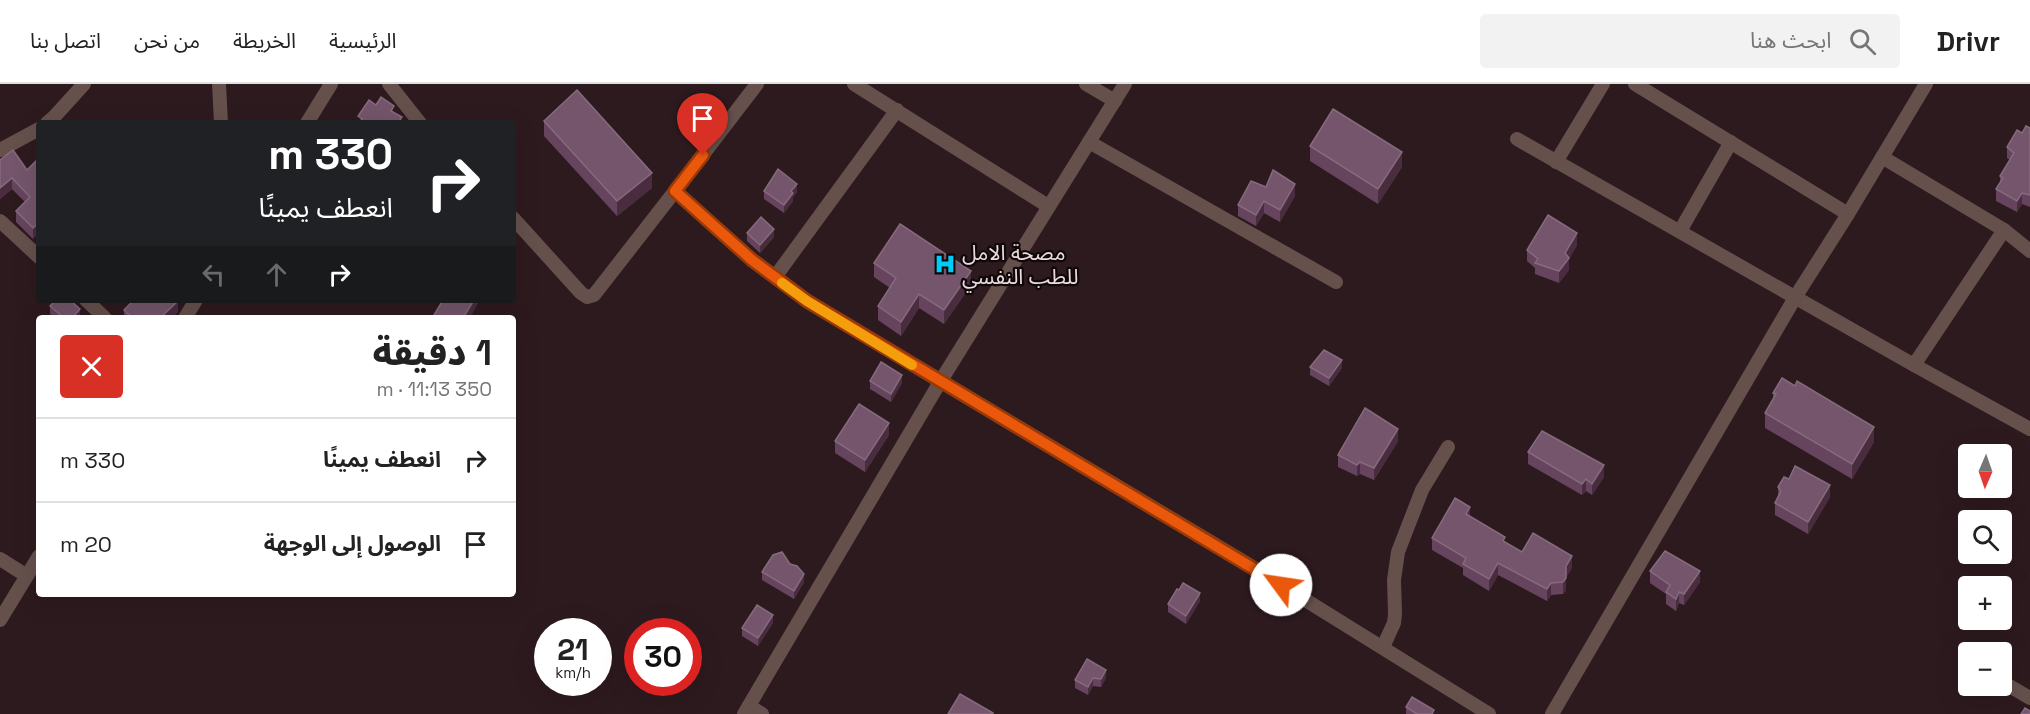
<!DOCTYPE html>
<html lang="ar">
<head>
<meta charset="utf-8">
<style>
  :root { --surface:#fff; --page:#f2f2f2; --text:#222; --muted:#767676; --line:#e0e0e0 }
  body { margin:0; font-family:"Space Grotesk","Noto Sans Arabic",sans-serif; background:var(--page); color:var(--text); direction:rtl; height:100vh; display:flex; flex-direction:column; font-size:22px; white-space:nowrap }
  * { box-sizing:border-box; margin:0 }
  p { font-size:20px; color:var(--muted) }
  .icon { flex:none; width:33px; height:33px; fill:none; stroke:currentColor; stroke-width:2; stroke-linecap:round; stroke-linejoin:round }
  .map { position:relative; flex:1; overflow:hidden; direction:ltr }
  .details { position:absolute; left:36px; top:231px; width:480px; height:282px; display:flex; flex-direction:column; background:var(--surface); border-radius:6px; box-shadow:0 6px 24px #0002; direction:rtl }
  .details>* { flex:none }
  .hud { position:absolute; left:36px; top:36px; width:480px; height:183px; border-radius:6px; box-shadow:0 6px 24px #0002; direction:rtl; background:#202124; color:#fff; overflow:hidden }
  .needle { width:39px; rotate:182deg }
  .buttons { position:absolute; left:1958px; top:360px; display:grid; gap:12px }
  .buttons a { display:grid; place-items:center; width:54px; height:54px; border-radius:6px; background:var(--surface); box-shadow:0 6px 24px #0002; font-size:30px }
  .speed { position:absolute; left:534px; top:534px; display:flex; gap:12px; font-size:30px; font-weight:700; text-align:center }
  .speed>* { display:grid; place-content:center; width:78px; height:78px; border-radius:50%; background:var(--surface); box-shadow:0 6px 24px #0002; line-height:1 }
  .speed small { font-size:15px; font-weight:400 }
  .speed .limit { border:9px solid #d22; background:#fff; color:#111 }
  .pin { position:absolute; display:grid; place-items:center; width:51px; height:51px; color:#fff; margin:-62px -26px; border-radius:50% 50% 50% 0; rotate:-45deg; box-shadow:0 0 6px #0007 }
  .pin .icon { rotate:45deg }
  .me { position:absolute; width:66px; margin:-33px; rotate:301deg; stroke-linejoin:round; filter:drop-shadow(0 0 4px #0008) }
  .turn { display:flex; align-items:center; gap:21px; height:126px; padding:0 24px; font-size:27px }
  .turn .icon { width:78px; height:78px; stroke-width:2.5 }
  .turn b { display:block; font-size:42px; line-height:51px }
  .lanes { display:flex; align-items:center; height:57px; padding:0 24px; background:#0003; justify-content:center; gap:30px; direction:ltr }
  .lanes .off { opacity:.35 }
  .round { display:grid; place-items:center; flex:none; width:63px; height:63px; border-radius:6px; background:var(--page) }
  .summary { display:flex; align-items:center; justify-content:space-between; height:102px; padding:0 24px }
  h1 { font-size:36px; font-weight:800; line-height:45px }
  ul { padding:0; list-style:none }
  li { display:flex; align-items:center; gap:18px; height:84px; padding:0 24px; border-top:2px solid var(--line) }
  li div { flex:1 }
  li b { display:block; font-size:22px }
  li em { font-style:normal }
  header { display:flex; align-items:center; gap:36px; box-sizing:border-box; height:84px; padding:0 30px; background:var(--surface); border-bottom:2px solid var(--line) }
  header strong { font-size:28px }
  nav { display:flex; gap:33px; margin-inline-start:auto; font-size:21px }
  .search { width:420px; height:54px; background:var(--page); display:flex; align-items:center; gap:15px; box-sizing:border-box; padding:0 21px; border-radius:6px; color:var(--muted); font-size:22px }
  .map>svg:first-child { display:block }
</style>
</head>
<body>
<header>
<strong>Drivr</strong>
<div class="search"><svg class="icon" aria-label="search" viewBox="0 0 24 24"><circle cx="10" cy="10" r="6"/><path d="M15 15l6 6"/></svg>ابحث هنا</div>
<nav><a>الرئيسية</a><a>الخريطة</a><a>من نحن</a><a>اتصل بنا</a></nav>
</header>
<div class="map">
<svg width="2030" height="630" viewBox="0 0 2030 630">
  <rect width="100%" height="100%" fill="#2d1a1f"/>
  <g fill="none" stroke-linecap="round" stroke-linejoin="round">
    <g stroke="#65504c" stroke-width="14">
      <path d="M219,0L221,39"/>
      <path d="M389,0L420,39"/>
      <path d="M854,0L1048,122"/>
      <path d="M1086,0L1115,17"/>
      <path d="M1635,0L1848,130"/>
      <path d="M47,39L55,32L84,0"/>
      <path d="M307,39L331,0"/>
      <path d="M1517,55L1914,281L2030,345"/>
      <path d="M1089,58L1336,198"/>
      <path d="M0,66L39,45"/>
      <path d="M1882,73L2004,146L2030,167"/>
      <path d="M1556,78L1603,0"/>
      <path d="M675,107L757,0"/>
      <path d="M513,134L581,209L587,213L594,211L675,107L752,176L807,217L1241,476L1489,630"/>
      <path d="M0,137L39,173"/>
      <path d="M1680,147L1731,58"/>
      <path d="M775,193L897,26"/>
      <path d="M86,216L105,234"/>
      <path d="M185,234L196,216"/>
      <path d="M1914,281L2004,146"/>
      <path d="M0,475L27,492"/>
      <path d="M0,536L39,472"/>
      <path d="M1383,563L1394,539L1395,530L1394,496L1398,468L1422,406L1448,363"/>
      <path d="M2001,597L2030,614"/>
      <path d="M749,622L762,630"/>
      <path d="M744,630L940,298L1125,0"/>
      <path d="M1552,630L1796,212L1848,130L1926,0"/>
    </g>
  </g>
  <g fill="#66445e">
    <path d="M544,37L652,104L617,132L544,52Z"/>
    <path d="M2030,44V123L2022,120L2017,128L1996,117V105L2000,100V92L2010,76L2007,74V63L2022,49Z"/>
    <path d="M1310,62L1402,83L1378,120L1310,77Z"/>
    <path d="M39,74L33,155L16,138V127L25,118L12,105L0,115V76L27,86Z"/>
    <path d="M1266,103L1295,112L1280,138L1264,129L1256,142L1238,132V121Z"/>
    <path d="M764,107L797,108L793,113V117L784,129L764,115Z"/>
    <path d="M747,149L774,153L760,169L747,157Z"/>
    <path d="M1577,161L1569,175V186L1559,199L1535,190V184L1527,177V166Z"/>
    <path d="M874,179L971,201L944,240L919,224L901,252L878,236V222L890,204L874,193Z"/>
    <path d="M50,222L80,233L79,234H55L50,230Z"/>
    <path d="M124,226L178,228L171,234H124Z"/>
    <path d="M1310,283L1342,284L1329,302L1310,291Z"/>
    <path d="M870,297L902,299L891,318L870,305Z"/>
    <path d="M1795,302L1874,358L1852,395L1765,344V329L1773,315V309Z"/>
    <path d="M889,351L865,388L835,369V357Z"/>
    <path d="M1398,357L1374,396L1360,390L1357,392L1338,383V371Z"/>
    <path d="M1528,368L1604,393L1592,411L1586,407L1582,411L1528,380Z"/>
    <path d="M1778,403L1830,413L1808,450L1775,431V419L1778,413Z"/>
    <path d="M1470,432L1505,459L1522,468L1572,484L1566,493V506L1563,510L1551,511L1547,517L1498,491L1489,507L1463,491V484L1432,466V454Z"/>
    <path d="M1650,487L1700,498L1684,521L1679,519L1676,527L1666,520V510L1650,499Z"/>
    <path d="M762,488L804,498L794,515L762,496Z"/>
    <path d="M1200,517L1186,540L1168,528V520Z"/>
    <path d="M773,539L758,562L742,552V544Z"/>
    <path d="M1087,575L1106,594L1101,603L1093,602L1088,611L1075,604V596Z"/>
    <path d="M1406,623L1434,630H1406Z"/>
  </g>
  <g fill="#492d3f">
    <path d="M1402,68V83L1378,120V105Z"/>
    <path d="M652,89V104L617,132V117Z"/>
    <path d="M12,94V105L0,115V104Z"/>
    <path d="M797,100V108L793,113V117L784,129V121L791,107Z"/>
    <path d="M1295,100V112L1280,138V126Z"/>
    <path d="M2022,109V120L2017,128V117Z"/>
    <path d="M1264,117V129L1256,142V131Z"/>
    <path d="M39,138V149L33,155V144Z"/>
    <path d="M774,145V153L760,169V161Z"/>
    <path d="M1577,149V161L1569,175V186L1559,199V187L1565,169Z"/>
    <path d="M971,187V201L944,240V226Z"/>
    <path d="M919,210V224L901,252V238Z"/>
    <path d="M474,216H480L470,234H463Z"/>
    <path d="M178,217V228L171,234H160Z"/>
    <path d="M80,225V233L79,234H72Z"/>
    <path d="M1342,276V284L1329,302V294Z"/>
    <path d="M902,291V299L891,318V310Z"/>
    <path d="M889,339V351L865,388V376Z"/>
    <path d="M1874,343V358L1852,395V380Z"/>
    <path d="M1398,345V357L1374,396V384Z"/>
    <path d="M1360,378V390L1357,392V381Z"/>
    <path d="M1604,381V393L1592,411V400Z"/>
    <path d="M1586,395V407L1582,411V400Z"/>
    <path d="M1830,401V413L1808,450V438Z"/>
    <path d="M1470,423V434L1466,430Z"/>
    <path d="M1572,472V484L1566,493V506L1563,510V498L1566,482Z"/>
    <path d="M1498,479V491L1489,507V495Z"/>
    <path d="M1700,487V498L1684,521V510Z"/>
    <path d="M804,490V498L794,515V507Z"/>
    <path d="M1551,499V511L1547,517V505Z"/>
    <path d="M1679,508V519L1676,527V515Z"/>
    <path d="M1200,509V517L1186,540V532Z"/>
    <path d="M773,531V539L758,562V554Z"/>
    <path d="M1106,586V594L1101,603V595Z"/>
    <path d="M1093,594V602L1088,611V603Z"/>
  </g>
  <g fill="#74556b" stroke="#866a7d" stroke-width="1.5">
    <path d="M577,6L652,89L617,117L544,37Z"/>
    <path d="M381,13L394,22L391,27L402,33L398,39H359L362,35L358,32L369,16L376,21Z"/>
    <path d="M1333,25L1402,68L1378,105L1310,62Z"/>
    <path d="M2026,42L2030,44V111L2022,109L2017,117L1996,105L2003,94L2000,92L2014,69L2007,63L2017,46L2022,49Z"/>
    <path d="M13,66L27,86L39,74V138L33,144L16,127L30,113L12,94L0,104V76Z"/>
    <path d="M778,85L797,100L791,107L793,109L784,121L764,107Z"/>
    <path d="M1273,86L1295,100L1280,126L1264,117L1256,131L1238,121L1251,97L1266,103Z"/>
    <path d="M1548,131L1577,149L1565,169L1569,174L1559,187L1535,179L1538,175L1527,166Z"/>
    <path d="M761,133L774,145L760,161L747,149Z"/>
    <path d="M900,140L971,187L944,226L919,210L901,238L878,222L896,194L874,179Z"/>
    <path d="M56,216H70L80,225L72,234H64L50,222Z"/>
    <path d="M134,216H177L178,217L160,234H132L124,226Z"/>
    <path d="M443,216H474L463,234H440L434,231Z"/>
    <path d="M1324,266L1342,276L1329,294L1310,283Z"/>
    <path d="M881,278L902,291L891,310L870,297Z"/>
    <path d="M1782,294L1795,302L1797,297L1874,343L1852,380L1765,329L1776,310L1773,309Z"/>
    <path d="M859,320L889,339L865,376L835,357Z"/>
    <path d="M1365,324L1398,345L1374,384L1360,378L1357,381L1338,371Z"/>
    <path d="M1542,347L1604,381L1592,400L1586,395L1582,400L1528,368Z"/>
    <path d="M1795,382L1830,401L1808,438L1775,419L1781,407L1778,403L1784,393L1789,395Z"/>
    <path d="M1455,414L1470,423L1466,430L1505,453L1503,457L1522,468L1533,449L1572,472L1566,482V494L1563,498L1551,499L1547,505L1498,479L1489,495L1463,480L1466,474L1432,454Z"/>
    <path d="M1665,467L1700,487L1684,510L1679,508L1676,515L1666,508L1670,501L1650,487Z"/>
    <path d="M782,468L790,480L797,482L804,490L794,507L762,488L773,471Z"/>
    <path d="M1183,499L1200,509L1186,532L1168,520L1177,505L1179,506Z"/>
    <path d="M757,521L773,531L758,554L742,544Z"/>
    <path d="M1087,575L1106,586L1101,595L1093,594L1088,603L1075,596Z"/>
    <path d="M960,610L993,629V630H948Z"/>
    <path d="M1412,613L1434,626L1432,630H1417L1406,623Z"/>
    <path d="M2025,624L2030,627V630H2021Z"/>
  </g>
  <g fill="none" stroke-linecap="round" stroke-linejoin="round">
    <defs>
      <path id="route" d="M703,71L675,107L752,176L807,217L1281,501"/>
    </defs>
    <use href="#route" stroke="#983908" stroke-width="15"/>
    <use href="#route" stroke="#ea580c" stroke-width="10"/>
    <path stroke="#f59e0b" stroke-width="10" d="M782,199L807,217L912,281"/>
  </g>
  <defs>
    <symbol id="hospital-bare" viewBox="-9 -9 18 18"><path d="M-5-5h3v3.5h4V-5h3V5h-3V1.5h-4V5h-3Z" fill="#01cbf9" stroke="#100709" stroke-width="2.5" paint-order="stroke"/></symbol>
  </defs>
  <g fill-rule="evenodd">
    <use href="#hospital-bare" x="930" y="165" width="30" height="30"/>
  </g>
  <g text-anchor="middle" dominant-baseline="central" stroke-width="4.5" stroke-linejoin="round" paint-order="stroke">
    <g font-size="21" fill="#e9dbde" stroke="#100709" text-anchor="start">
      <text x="962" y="168">مصحة الامل<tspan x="962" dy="24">للطب النفسي</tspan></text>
    </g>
  </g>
</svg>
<div class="buttons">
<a><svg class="needle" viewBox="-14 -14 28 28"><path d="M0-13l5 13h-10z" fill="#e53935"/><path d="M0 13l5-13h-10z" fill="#767676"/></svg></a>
<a><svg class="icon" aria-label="search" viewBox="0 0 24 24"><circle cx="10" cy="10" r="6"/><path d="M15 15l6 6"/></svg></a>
<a>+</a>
<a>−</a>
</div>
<div class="speed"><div>21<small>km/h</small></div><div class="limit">30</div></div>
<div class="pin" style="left:703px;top:71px;background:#d93025"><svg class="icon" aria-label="arrive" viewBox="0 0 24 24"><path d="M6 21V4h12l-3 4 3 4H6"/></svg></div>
<svg class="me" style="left:1281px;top:501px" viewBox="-20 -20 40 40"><circle r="19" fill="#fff"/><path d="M0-13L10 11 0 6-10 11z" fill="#ea580c"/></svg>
<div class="hud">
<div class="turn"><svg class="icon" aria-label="right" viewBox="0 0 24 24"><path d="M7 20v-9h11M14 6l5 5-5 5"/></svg><div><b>330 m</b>انعطف يمينًا</div></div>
<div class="lanes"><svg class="icon off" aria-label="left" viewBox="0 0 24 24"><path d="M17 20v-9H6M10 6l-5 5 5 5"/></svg><svg class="icon off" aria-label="ahead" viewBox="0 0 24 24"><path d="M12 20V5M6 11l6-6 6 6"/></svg><svg class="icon" aria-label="right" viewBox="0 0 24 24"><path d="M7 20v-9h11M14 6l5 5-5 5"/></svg></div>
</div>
<section class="details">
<div class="summary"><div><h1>1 دقيقة</h1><p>350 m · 11:13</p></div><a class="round" style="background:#d93025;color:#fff"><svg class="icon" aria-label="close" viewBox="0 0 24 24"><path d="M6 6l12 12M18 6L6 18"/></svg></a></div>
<ul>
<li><svg class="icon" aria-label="right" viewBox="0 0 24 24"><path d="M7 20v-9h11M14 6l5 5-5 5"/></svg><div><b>انعطف يمينًا</b></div><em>330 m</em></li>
<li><svg class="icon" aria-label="arrive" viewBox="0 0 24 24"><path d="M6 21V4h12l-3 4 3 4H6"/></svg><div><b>الوصول إلى الوجهة</b></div><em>20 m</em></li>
</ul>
</section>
</div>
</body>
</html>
